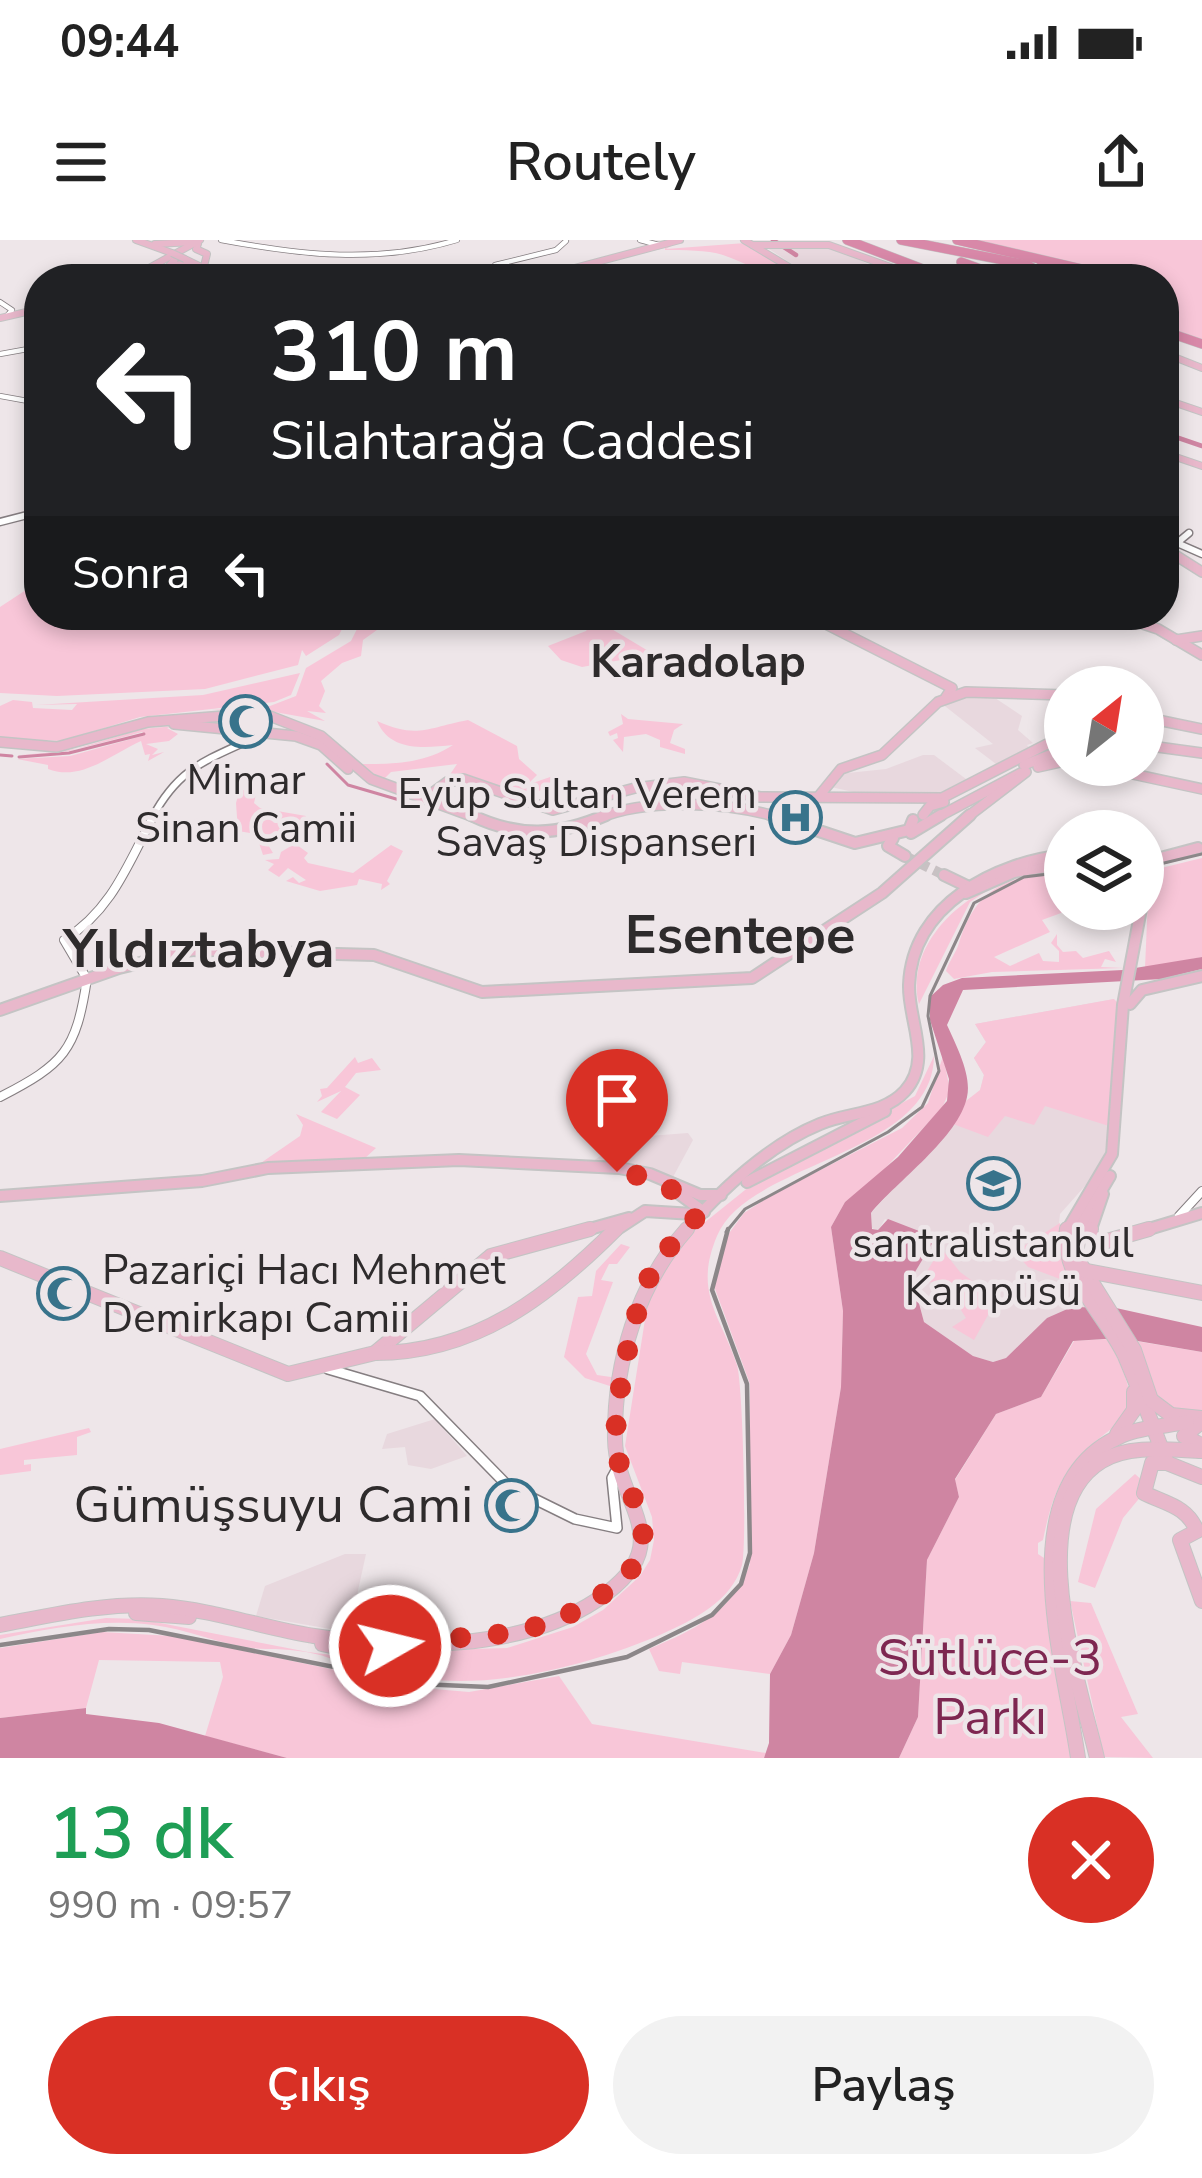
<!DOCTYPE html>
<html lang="tr">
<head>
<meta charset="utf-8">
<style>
  :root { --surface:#fff; --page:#f2f2f2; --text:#222; --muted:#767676; --accent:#d93025 }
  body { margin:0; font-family:"Nunito Sans",sans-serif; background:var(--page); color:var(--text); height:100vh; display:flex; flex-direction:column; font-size:45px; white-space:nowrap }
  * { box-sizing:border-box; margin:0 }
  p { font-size:39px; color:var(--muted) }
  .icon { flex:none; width:66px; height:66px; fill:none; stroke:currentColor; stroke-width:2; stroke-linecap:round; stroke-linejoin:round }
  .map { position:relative; height:1518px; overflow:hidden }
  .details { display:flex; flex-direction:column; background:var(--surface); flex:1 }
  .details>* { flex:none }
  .top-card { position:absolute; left:24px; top:24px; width:1155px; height:366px; border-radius:48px; box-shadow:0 6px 18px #0003; background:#202124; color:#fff; overflow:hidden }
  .needle { width:78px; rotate:30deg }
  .fabs { position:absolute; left:1044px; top:426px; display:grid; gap:24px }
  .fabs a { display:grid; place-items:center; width:120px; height:120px; border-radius:50%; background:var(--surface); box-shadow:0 6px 18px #0003; font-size:60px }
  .pin { position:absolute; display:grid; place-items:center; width:102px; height:102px; color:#fff; margin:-123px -51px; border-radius:50% 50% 50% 0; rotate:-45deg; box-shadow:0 0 12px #0007 }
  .pin .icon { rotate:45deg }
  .me { position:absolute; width:132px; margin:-66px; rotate:82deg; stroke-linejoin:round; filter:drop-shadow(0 0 9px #0008) }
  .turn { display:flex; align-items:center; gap:42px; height:252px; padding:0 48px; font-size:54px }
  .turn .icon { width:156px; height:156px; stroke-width:2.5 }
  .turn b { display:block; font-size:84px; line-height:102px }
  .then { display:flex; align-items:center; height:114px; padding:0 48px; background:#0003; gap:24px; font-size:45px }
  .round { display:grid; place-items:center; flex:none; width:126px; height:126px; border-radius:63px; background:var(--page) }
  .headline { display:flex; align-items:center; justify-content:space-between; height:204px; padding:0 48px }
  h1 { font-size:72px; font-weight:600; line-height:90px; color:#1e9e55 }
  .action { display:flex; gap:24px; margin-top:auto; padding:24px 48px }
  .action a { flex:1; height:138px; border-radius:72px; background:var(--accent); color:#fff; font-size:48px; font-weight:600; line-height:138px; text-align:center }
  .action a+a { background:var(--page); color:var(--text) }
  .status { display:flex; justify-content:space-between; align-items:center; height:84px; padding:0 60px; background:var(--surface); direction:ltr }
  .status svg { height:33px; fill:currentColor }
  header { display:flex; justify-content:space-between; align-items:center; height:156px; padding:0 48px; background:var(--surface); font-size:54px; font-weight:600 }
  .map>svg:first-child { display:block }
</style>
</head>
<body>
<div class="status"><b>09:44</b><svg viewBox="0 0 49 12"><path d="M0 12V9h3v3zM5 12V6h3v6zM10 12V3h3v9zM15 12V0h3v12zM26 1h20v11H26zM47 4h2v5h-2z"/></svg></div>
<header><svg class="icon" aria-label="menu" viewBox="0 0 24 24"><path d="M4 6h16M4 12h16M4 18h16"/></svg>Routely<svg class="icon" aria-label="share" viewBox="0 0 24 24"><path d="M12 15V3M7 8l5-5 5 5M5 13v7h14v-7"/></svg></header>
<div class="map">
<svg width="1202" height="1518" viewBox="0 0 1202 1518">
  <rect width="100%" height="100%" fill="#eee6e9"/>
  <g fill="#e8d8de">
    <path d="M808,5L840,10L870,25L916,39H815L769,9Z"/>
    <path d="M992,456L1022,476L1018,490L1033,503L1027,505L1032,511L996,524L975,508L993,504L941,463L955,457Z"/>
    <path d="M923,515H934L966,539L952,552L938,555L871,556L831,547L838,534L886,529Z"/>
    <path d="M1114,759L1117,817L1105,912L1093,937L1060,974L1057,1002L1059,1014L1093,1069L1047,1078L1006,1118L993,1122L973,1116L924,1082L912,1036L933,1002L885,979L878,991L872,988L871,973L952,886L966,861L980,851L984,835L974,818L986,802L975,784Z"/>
    <path d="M688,893L693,900L673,937L595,920L623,898Z"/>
    <path d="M435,1179L467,1216L431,1229L408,1225L405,1207L382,1209L387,1194Z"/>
    <path d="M345,1314H366L350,1387L342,1391L256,1376L265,1346Z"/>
  </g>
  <g fill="#f8c6d8">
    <path d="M682,0L666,9L745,3L806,39C769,39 756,27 723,15C707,10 683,10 665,10V8L600,23Z"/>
    <path d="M966,0H1202V103L1164,90V39H1053L1046,26Z"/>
    <path d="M32,346H39L26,352L39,353L35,356L39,375H349L339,395L306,416L302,410L298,425L205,449L57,456L0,453V367Z"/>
    <path d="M364,375H377L384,385L363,400L361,416L342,423L321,441L325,451L319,466L326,473L307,471L325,481L269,471L212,470L270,466L296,456L306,428L351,401Z"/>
    <path d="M595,379L650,412L649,415L582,427L561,420L548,406L586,391Z"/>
    <path d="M300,433L291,455L274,462L140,477L62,501L0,498V466L13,460L32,462L33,468L72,470L77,464L36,465L203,455Z"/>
    <path d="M621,474L628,479L683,484L674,490L670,503L685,509V514L660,507V500L646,494L624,497L623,512L613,500L618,498L617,493L610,496L608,492L623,484Z"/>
    <path d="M468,480L517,506L519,519L537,535L527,545L556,535L546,548L525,557L472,536H449L457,524L391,532L383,540L356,524C390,524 422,525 453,505C424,508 390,512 377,481C417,499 427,488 468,480Z"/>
    <path d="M175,486L167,488L178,494L169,501L146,504L158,509L152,515L164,512L148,521L150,514L145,515L141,501C112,514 81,542 48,529V525L17,519L70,516L146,495L142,492C101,503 62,515 20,515L69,511L142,489Z"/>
    <path d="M240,549L256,554L254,563L260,568L306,576L297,605L308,613L304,618L308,623L353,633L391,605L403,611L387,641L390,644L381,650L382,644L359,639L357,645L320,651L286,641L293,637L299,643L306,640L288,628L279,637L268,630L274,624L265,620L279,619L281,612L291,606V597L264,598L273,613L263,615L256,594L238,591L236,563Z"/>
    <path d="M1202,618V717L1145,728L1149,636L1153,630Z"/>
    <path d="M1065,633V669H1072L1042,680L1050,692L994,717L1010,726L1039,713L1043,721L1059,722V711L1051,703L1057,694V705L1063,712L1076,711L1083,718L1109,711L1116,722L1105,719L1101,727L1124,728L992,732L954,739L946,731C949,721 956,713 959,703C975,650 1006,634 1065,633Z"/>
    <path d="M994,646L970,662L919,764C906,712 950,665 994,646Z"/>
    <path d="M1114,759L1119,764L1109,886L1045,866L1034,885L1005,876L988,897L953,884L966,861L980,850L984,835L974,818L986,802L975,784Z"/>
    <path d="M934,816C933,916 748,921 717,996C693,1053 721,1076 737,1125C743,1145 747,1305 742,1325C732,1361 693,1380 662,1394C602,1420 526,1441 460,1441C418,1441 364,1430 329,1418C311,1411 285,1409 269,1409C231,1410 191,1389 153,1385C105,1378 47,1388 0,1399V1395L106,1378L140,1379L308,1412L386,1422L406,1411L507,1408L573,1387L603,1370L640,1336L650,1320L654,1300L652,1277L625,1206L647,1067L660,1035L694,991L755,942L915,856Z"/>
    <path d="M943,816L950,850L942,868L875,939L845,962L831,987L843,1071L841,1147L814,1313L791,1395L770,1434L682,1422L680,1434L659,1431L649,1409C694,1390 733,1372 750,1324V1144L714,1046L727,996L744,973L770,956L902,888L928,863Z"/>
    <path d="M355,817L358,823L372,818L381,830L356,833L345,847L360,855L337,879L321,872L341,851L317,862L322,856L320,849L327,848Z"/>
    <path d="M296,874L376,908L364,919L255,927L300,896L303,885Z"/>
    <path d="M1060,983L1059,1015L1076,1045L1028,1027L1015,1012Z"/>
    <path d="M621,1004L630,1007L617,1024H609L601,1040L613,1042L586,1114L597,1135L618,1138L616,1148L585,1138L564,1117L578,1057L592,1056L596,1031Z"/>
    <path d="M941,1008L960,1032L997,1059L974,1100L952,1087L966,1078L946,1046L936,1041L924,1044L923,1038Z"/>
    <path d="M1108,1099C1158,1194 1112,1170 1069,1230C1054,1250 1048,1276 1043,1300L1038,1303V1314L1044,1318L1071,1518H899L918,1477L927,1320L959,1257L955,1240L996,1174L1041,1157L1074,1101Z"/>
    <path d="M1135,1101L1202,1112V1173L1179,1171L1157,1160Z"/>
    <path d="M89,1188L91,1192L77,1197V1215L24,1220V1225L31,1224V1231L0,1235V1209Z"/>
    <path d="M1135,1234L1144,1242L1142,1255L1123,1278L1095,1348L1078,1342L1096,1269Z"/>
    <path d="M1070,1361L1091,1363L1138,1474L1121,1477L1153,1518L1104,1517Z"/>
    <path d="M102,1392L172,1396L422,1448L469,1452L559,1436L592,1484L766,1513L764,1518H287L205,1496L223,1437L220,1422L99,1420L86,1468L0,1478V1408Z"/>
  </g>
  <g fill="#cf85a2">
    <path d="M1202,717V729L1162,739L963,750L947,785C956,805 972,835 967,857C959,897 896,942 871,973L872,989L878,990L888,979L932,996L933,1002L912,1037L924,1082L973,1116L993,1122L1006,1118L1047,1078L1072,1067L1116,1068L1202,1087V1112L1120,1098L1073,1101L1041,1157L996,1174L955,1239L959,1257L927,1320L918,1477L899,1518H764L769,1503L770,1434L791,1395L814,1313L841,1147L843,1071L831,987L845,962L898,917L947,861L949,839L930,780V757L943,745L962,738L1123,730Z"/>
    <path d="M86,1468V1474L159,1483L287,1518H0V1478Z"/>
  </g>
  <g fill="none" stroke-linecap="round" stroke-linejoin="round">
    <g stroke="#cf85a2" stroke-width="3">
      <path d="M0,515L12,516"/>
      <path d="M19,517L69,513L144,494"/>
      <path d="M327,524L348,545L403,561"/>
    </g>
    <g stroke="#cf85a2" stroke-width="4.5">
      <path d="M773,0L796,15"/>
      <path d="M1164,193L1202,206"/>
    </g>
    <path stroke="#c8c1c3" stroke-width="10" stroke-dasharray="10 6" stroke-linecap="butt" d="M905,616L944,635"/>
    <defs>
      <g id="minor-far3">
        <path d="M221,0C301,15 378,24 457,0"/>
        <path d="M640,0L659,5"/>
        <path d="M339,33L357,39"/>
        <path d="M492,36L495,25L556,10L566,1"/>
        <path d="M275,39V34L337,31"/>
        <path d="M470,39L557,27"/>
        <path d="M0,62L12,70L7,76"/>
        <path d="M0,114L39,107"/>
        <path d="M0,156L39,163"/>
      </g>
      <g id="minor-far2">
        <path d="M0,282L39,272"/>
        <path d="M1189,293L1177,303L1202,314"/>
        <path d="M152,578C181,523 212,519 264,493"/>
      </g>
      <g id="minor-far1">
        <path d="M0,857C64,824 76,811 87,739L64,700C112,670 128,624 154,575"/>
        <path d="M1179,976L1202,951"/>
      </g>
      <path id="minor" d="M328,1129L420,1156L508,1246L575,1279L617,1288L612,1238L618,1227"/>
      <g id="major-far3">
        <path d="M136,0L172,13"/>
        <path d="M744,0L809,39"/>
        <path d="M155,4L194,2"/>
        <path d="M198,4L196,9L207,14L204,26"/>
        <path d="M753,5H829L924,39"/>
        <path d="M175,19L169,26L189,23L185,19L226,39"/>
        <path d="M129,39L200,0"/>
        <path d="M533,39L680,0"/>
        <path d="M0,78L39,69"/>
        <path d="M1164,113L1202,128"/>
        <path d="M1164,159L1202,172"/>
        <path d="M1164,213L1202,226"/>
      </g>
      <g id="major-far2">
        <path d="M1164,279L1172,287L1164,297"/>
        <path d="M1164,308L1202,332"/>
        <path d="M808,375L952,448L946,457"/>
        <path d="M1116,375L1158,389L1202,415"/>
        <path d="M1176,400L1202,396"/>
        <path d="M1143,477L1202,489"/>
        <path d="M174,484L296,496L321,505L348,529"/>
        <path d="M0,502L57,507L148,482L262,473L321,496L371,539L477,578"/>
        <path d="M1143,505L1202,513"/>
        <path d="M1024,525L1065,509"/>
        <path d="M1091,525L1202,549"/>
        <path d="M1038,527L1065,521"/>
        <path d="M428,556L447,542L463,539L553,570L635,548L684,542L760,557L942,558L1047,504H1065"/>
        <path d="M819,556L841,529L882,515L938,462L966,452L1065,455"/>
        <path d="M923,575L930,566L944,562"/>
        <path d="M599,578C646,558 731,562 780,578"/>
        <path d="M936,578L1021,533"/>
        <path d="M966,578L1026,532"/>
      </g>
      <g id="major-far1">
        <path d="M471,575C518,598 558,596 606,575"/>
        <path d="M771,575L855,603L909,590L913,580"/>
        <path d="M911,593L941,575"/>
        <path d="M893,598L888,606L905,616"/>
        <path d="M944,635L971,648"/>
        <path d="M1143,648L1153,620L1198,608"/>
        <path d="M966,653L1014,632L1065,624"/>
        <path d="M1130,764L1142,750L1202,736"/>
        <path d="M0,770L119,728L194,710L374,715L482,752L752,738L882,653L970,575"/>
        <path d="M747,942L885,871"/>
        <path d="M670,947L704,972"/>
        <path d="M0,956L202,941L268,928L459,920L619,928L650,934L700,955H721"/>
        <path d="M579,992L629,978"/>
        <path d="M613,992L645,971L693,974"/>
        <path d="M684,992C721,950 768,905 820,884C848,872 883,875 905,851C933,820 908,781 909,745C912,664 997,622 1065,615"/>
        <path d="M1066,992L1112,914L1123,765L1141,669"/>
        <path d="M1077,992L1110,936"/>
        <path d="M1090,992L1103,954"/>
        <path d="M1139,992L1202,973"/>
      </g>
      <g id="major">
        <path d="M1067,989C1060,1036 1106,1075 1125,1116C1140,1151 1153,1187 1167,1223"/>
        <path d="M1079,989L1076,1017L1134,1110L1151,1160L1171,1175L1202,1178"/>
        <path d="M1091,989L1089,994L1100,1003L1149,989"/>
        <path d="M0,1018L288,1134L375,1113L491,1016L590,989"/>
        <path d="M1082,1030L1202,1053"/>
        <path d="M375,1113C475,1113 548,1057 616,989"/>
        <path d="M1199,1184L1184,1196L1201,1205"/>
        <path d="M1117,1194L1134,1170V1152"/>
        <path d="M1202,1237L1167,1223H1152L1144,1253C1166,1264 1187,1266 1197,1291L1180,1300L1202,1361"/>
        <path d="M136,1373L189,1377"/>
        <path d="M0,1385C53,1375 107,1362 162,1366C214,1370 263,1388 314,1396C403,1410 520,1411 597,1360C683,1303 616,1266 615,1199C614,1123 637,1045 687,989"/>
        <path d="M344,1395L370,1387L420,1393"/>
        <path d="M322,1404L386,1418L397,1410L398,1397"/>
        <path d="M1078,1518C1065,1424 1006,1244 1123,1195C1142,1187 1167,1186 1187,1182"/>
        <path d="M1097,1518C1080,1445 1020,1270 1102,1221C1129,1204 1171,1210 1202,1211"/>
      </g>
      <g id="highway">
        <path d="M847,0L949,39"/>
        <path d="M901,0L1028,25L1050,39"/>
        <path d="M957,0L1082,29L1105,39"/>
        <path d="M961,22L1008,39"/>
        <path d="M1041,26L1069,39"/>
        <path d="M1164,91L1202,104"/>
      </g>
    </defs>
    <use href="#minor-far3" stroke="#857e81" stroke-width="6"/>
    <use href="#minor-far2" stroke="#857e81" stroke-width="9"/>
    <use href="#minor-far1" stroke="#857e81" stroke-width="10"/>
    <use href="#minor" stroke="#857e81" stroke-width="12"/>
    <use href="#major-far3" stroke="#c4c4c4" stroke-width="8"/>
    <use href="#major-far2" stroke="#c4c4c4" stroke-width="12"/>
    <use href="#major-far1" stroke="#c4c4c4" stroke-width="14"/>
    <use href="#major" stroke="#c4c4c4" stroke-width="16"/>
    <use href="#highway" stroke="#c4c4c4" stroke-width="10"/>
    <use href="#minor-far3" stroke="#fff" stroke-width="4.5"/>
    <use href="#minor-far2" stroke="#fff" stroke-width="6"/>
    <use href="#minor-far1" stroke="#fff" stroke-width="8"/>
    <use href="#minor" stroke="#fff" stroke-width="9"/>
    <use href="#major-far3" stroke="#e8b8cb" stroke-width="6"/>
    <use href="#major-far2" stroke="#e8b8cb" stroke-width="9"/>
    <use href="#major-far1" stroke="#e8b8cb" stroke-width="10"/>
    <use href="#major" stroke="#e8b8cb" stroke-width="14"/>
    <use href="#highway" stroke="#d888a8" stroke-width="9"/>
    <g stroke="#8c8789" stroke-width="3">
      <path d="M1143,628L1202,614"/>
      <path d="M726,992L745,969L888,892L922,867L939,831L928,776L930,756L974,663L1024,637L1065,632"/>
    </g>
    <path stroke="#8c8789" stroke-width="4.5" d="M0,1405L109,1389L149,1390L419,1444L488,1447L627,1417L712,1375L741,1344L750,1313L747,1144L712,1050L728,989"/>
    <defs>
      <path id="major-bridge" d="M172,13L185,19"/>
    </defs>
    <use href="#major-bridge" stroke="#c4c4c4" stroke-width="8" stroke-linecap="butt"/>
    <use href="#major-bridge" stroke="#e8b8cb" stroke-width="6"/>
  </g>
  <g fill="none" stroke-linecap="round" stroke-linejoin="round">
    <path stroke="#d93025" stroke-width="21" stroke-dasharray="0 37.8" d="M390,1406H398L399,1400C476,1397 542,1400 607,1351C624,1338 641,1324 643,1301C645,1266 618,1239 616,1205C613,1167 635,1060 654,1028C665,1009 682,995 695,979C678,945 654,937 617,932"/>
  </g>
  <defs>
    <symbol id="mosque-ring" viewBox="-11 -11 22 22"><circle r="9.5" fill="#eee6e9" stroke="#38738b" stroke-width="1.5"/><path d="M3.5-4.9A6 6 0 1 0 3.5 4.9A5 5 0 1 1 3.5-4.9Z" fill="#38738b"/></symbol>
    <symbol id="hospital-ring" viewBox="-11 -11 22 22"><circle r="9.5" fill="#eee6e9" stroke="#38738b" stroke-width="1.5"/><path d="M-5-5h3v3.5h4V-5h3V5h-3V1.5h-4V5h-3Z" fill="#38738b"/></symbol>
    <symbol id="university-ring" viewBox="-11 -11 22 22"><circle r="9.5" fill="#eee6e9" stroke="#38738b" stroke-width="1.5"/><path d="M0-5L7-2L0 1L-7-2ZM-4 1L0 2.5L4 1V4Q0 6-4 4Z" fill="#38738b"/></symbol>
  </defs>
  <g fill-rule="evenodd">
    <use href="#mosque-ring" x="216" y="452" width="59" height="59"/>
    <use href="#hospital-ring" x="766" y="548" width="59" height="59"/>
    <use href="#university-ring" x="964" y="914" width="59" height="59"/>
    <use href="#mosque-ring" x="34" y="1024" width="59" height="59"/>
    <use href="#mosque-ring" x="482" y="1236" width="59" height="59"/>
  </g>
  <g text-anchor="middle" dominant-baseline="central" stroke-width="9" stroke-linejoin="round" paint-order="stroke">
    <g font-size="42" fill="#2e2b2c" stroke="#eee6e9">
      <text x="246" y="540">Mimar<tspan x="246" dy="48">Sinan Camii</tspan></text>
      <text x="757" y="554" text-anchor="end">Eyüp Sultan Verem<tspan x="757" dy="48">Savaş Dispanseri</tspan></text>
      <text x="993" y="1003">santralistanbul<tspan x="993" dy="48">Kampüsü</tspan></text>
      <text x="102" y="1030" text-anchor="start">Pazariçi Hacı Mehmet<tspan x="102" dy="48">Demirkapı Camii</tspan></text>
    </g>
    <g font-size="45" font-weight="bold" fill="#2e2b2c" stroke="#eee6e9">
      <text x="698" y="422">Karadolap</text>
    </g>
    <g font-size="51" fill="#2e2b2c" stroke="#eee6e9" text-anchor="end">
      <text x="473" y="1265">Gümüşsuyu Cami</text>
    </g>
    <g font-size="51" fill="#7e2751" stroke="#eee6e9">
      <text x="990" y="1418">Sütlüce-3<tspan x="990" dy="59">Parkı</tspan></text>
    </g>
    <g font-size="54" font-weight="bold" fill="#2e2b2c" stroke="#eee6e9">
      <text x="740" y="695">Esentepe</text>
      <text x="199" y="709">Yıldıztabya</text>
    </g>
  </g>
</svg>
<div class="fabs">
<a><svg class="needle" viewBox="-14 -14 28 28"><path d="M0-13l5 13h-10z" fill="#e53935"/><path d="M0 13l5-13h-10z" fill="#767676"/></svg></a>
<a><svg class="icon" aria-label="layers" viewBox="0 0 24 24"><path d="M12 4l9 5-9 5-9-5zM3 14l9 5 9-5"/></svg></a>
</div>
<div class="pin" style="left:617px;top:932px;background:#d93025"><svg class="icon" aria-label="arrive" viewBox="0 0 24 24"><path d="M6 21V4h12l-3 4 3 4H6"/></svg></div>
<svg class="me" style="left:390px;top:1406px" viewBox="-20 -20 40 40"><circle r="17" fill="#d93025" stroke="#fff" stroke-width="3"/><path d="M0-11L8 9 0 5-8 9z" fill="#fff"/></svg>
<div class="top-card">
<div class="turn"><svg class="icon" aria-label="left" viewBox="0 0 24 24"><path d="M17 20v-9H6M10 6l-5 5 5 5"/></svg><div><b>310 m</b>Silahtarağa Caddesi</div></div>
<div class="then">Sonra<svg class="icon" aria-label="left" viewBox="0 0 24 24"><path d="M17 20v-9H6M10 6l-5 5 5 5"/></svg></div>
</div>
</div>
<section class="details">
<div class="headline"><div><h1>13 dk</h1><p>990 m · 09:57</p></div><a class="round" style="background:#d93025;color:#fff"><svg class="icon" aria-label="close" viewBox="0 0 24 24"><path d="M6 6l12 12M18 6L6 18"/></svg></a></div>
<div class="action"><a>Çıkış</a><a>Paylaş</a></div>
</section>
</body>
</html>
